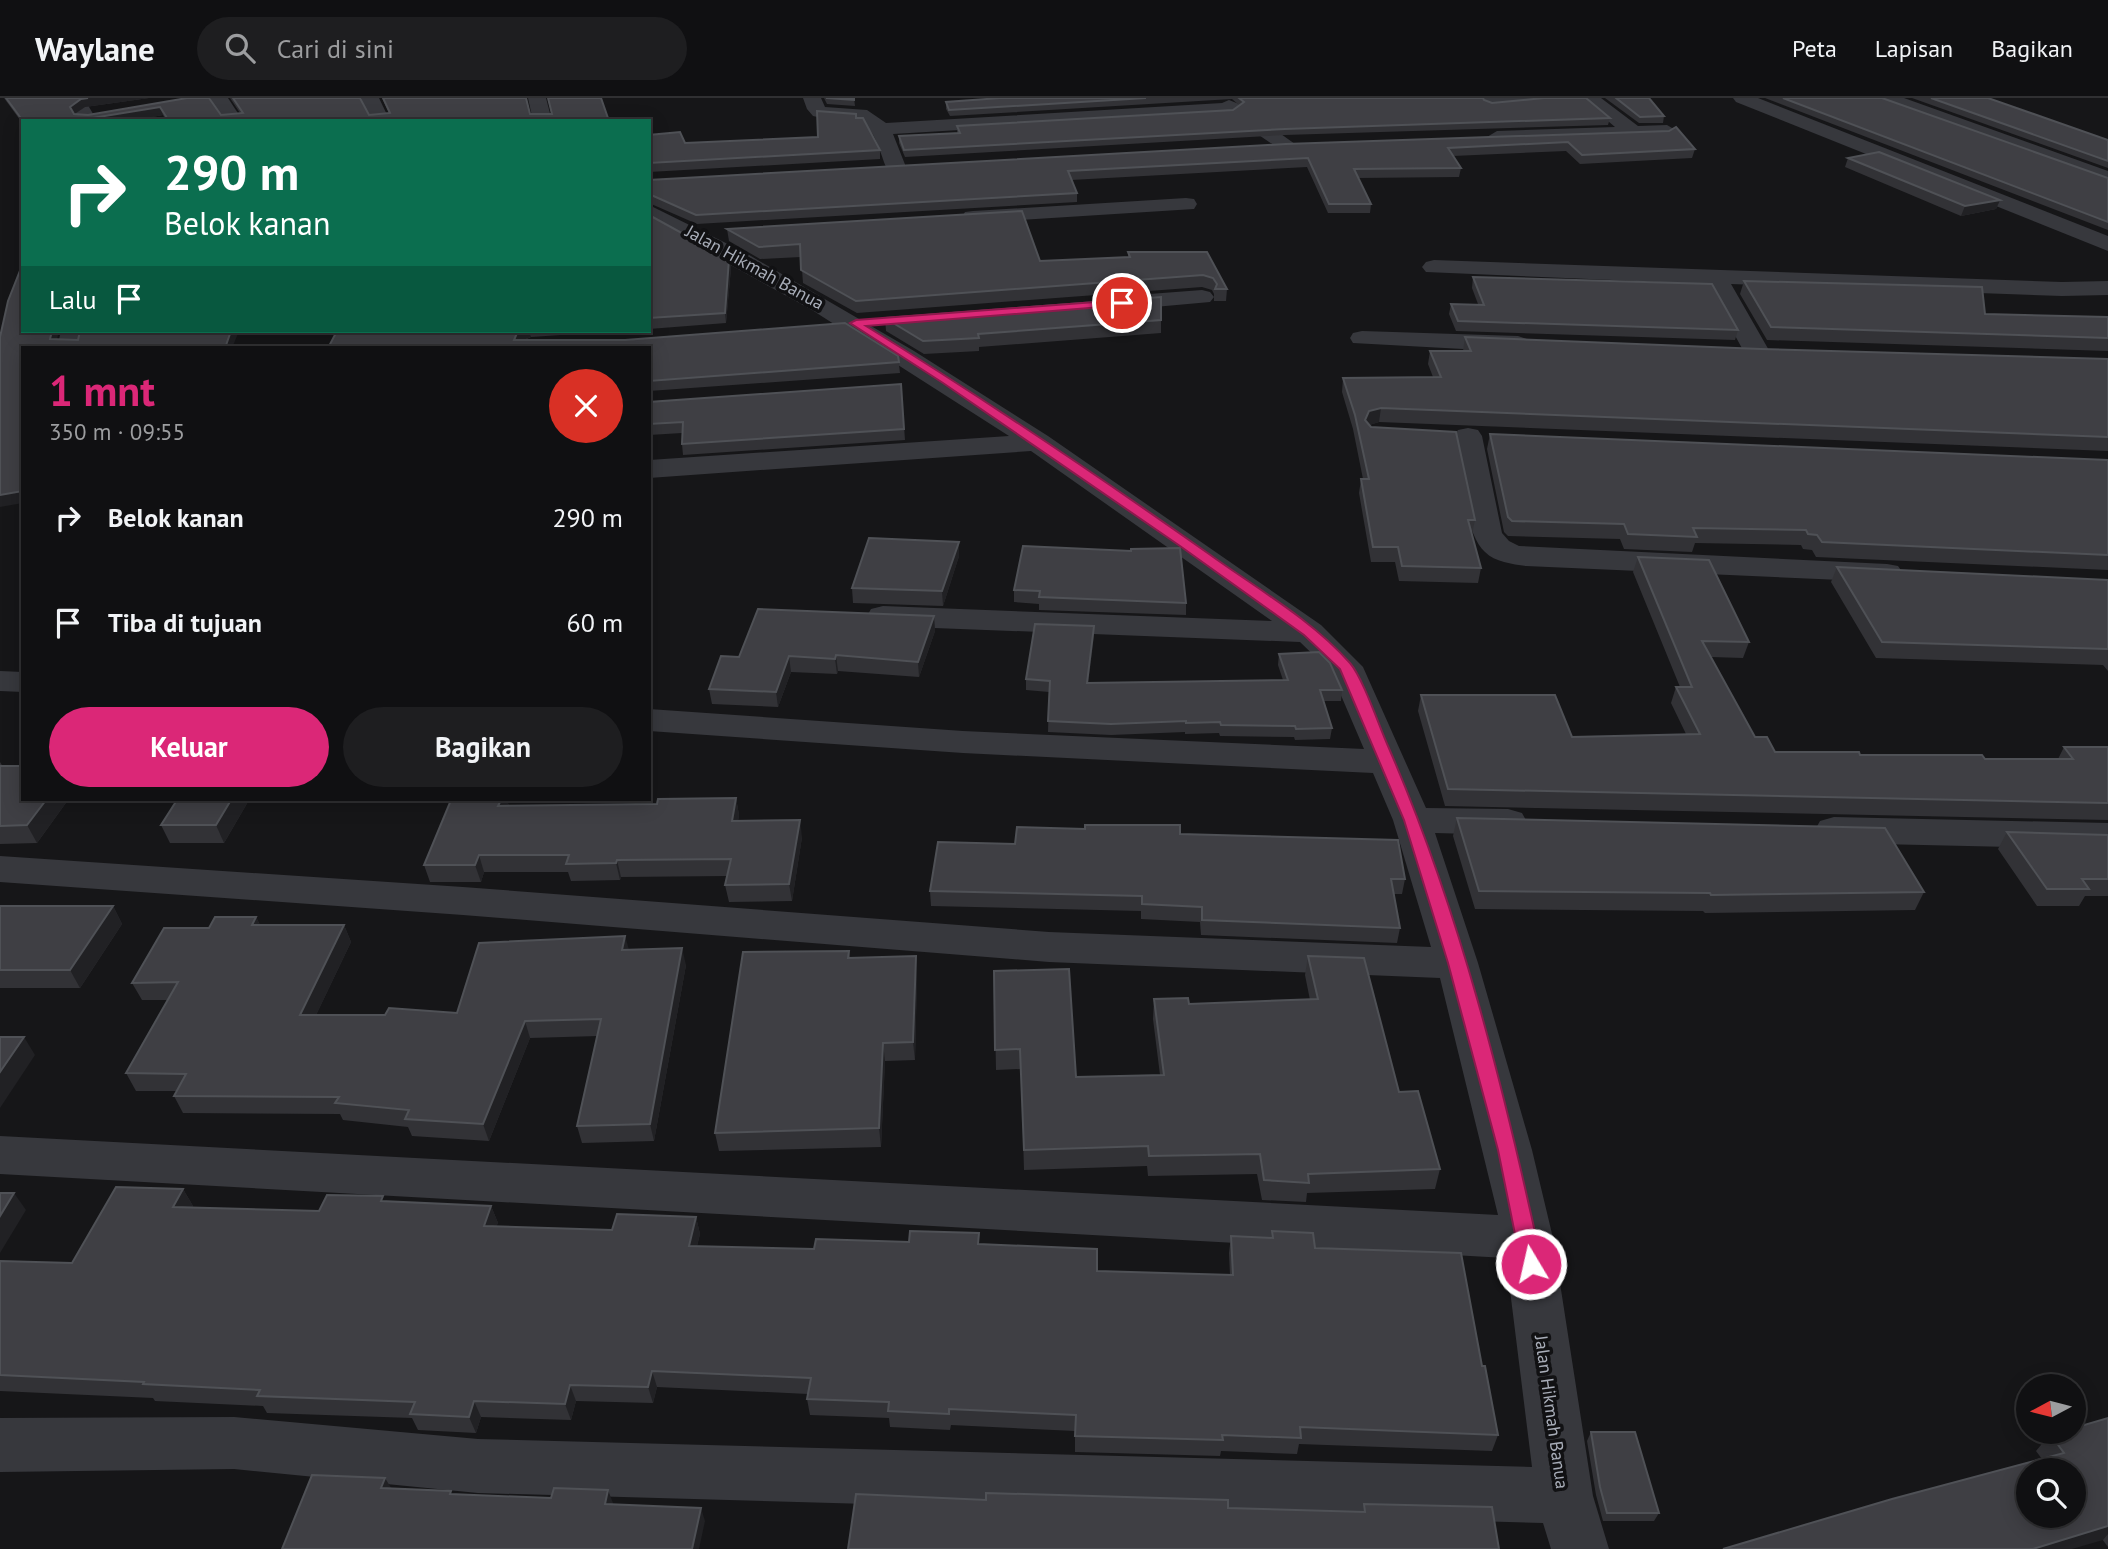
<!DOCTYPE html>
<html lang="id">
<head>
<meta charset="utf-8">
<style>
  :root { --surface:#101012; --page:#1e1e20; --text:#f1f3f6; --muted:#9c9d9f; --line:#303032; --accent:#db2777 }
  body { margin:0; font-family:"PT Sans",sans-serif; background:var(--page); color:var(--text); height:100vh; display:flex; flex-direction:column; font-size:26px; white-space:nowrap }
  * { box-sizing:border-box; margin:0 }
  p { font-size:23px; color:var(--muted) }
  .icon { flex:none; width:38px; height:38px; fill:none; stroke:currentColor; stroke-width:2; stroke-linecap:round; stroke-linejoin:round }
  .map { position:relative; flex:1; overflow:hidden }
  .details { position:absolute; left:21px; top:248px; width:630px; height:455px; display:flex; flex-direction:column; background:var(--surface); border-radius:0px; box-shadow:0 4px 18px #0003,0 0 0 2px var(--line) }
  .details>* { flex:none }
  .hud { position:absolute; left:21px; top:21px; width:630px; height:214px; border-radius:0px; box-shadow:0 4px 18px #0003,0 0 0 2px var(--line); background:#0b6e4f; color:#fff; overflow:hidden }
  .needle { width:46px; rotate:263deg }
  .fabs { position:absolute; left:2016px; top:1276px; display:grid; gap:14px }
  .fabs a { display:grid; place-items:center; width:70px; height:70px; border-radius:50%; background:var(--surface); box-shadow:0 4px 18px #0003,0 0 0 2px var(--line); font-size:35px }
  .pin { position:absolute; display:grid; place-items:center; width:60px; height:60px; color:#fff; margin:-30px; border:4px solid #fff; border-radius:50%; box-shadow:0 2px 7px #0007 }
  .me { position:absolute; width:77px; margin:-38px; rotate:351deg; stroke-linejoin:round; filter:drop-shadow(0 0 5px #0008) }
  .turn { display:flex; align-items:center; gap:24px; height:147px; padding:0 28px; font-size:32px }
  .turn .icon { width:91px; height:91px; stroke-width:2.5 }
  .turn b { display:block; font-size:49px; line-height:60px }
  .then { display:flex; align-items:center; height:66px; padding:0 28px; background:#0003; gap:14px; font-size:26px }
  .round { display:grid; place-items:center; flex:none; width:74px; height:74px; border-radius:37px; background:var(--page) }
  .head { display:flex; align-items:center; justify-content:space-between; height:119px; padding:0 28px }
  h1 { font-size:42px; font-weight:700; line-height:52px; color:var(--accent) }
  .cta { display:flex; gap:14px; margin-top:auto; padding:14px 28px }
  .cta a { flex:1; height:80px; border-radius:42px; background:var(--accent); color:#fff; font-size:28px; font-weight:700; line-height:80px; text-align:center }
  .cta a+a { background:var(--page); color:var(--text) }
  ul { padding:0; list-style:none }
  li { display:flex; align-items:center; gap:21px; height:105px; padding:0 28px }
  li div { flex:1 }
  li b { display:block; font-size:26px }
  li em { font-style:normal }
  header { display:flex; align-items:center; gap:42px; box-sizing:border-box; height:98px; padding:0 35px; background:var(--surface); border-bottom:2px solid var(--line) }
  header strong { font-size:33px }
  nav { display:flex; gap:38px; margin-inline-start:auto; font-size:24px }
  .search { width:490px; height:63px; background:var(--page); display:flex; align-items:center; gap:18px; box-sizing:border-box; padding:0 24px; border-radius:38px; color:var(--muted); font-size:26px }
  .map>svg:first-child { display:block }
</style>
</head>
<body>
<header>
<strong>Waylane</strong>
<div class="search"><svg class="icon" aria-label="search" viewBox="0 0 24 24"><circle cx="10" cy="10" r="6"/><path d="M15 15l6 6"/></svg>Cari di sini</div>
<nav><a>Peta</a><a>Lapisan</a><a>Bagikan</a></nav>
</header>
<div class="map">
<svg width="2108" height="1451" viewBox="0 0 2108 1451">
  <rect width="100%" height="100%" fill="#161618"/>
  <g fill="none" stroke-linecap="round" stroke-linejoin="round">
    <g fill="#37383d" fill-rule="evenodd">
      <path d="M66,0H84L97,23H78Z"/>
      <path d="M210,0H228L243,23H224Z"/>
      <path d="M361,0H379L390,23H371Z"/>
      <path d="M528,0H546L552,23H533Z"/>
      <path d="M803,0H821L825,9L867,12L886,25L1222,5L1229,2L1239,6L1295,46L1285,52L1278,50L1228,16L893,36L906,69L903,73H889L886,69C878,49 873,20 847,20C836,19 825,21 813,18L807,11Z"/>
      <path d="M1484,0H1550L1541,5L1491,9L1485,7L1482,3Z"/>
      <path d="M1581,0H1601L1638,28L1667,27L1677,33L1667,39L1497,45L1487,39L1497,33L1615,29Z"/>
      <path d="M1733,0H1758L2108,138V153L1736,4Z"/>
      <path d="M1878,0H1904L2108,73V86L1881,4Z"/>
      <path d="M1186,100L1194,101L1197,106L1194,111L973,125L965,124L962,119L965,114L973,113Z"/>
      <path d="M649,107L744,154L914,253L1048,338L1321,527L1363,569L1426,710L1508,711L1522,715L1527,724L1522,733L1508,737L1435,735L1478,865L1532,1052L1553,1140L1593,1398L1609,1451H1551L1543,1425L478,1395L234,1371L0,1374V1320L234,1319L478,1341L1532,1369L1506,1160L0,1076V1038L1498,1117L1440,880L1049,864L463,817L0,784V758L463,789L1049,834L1431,849L1393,722L1373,675L963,655L649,633V611L963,633L1364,651L1331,574L1300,544L883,528L871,525L867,518L871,511L883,508L1272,523L1031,353L649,380V362L1009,338L812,212L649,122Z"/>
      <path d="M1434,162L2062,184L2108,183V197L2062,198L1731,186L1770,254L1766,259L1757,262L1748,259L1744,254L1707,186L1426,174L1422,169L1426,164Z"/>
      <path d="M1202,192L1210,194L1214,199L1210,204L1110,213L1102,211L1098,206L1102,201L1110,199Z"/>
      <path d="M61,233H85L81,250H57Z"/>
      <path d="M1362,233L1518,238L1527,241L1531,246L1527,251L1518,254L1353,245L1350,240L1353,235Z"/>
      <path d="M1468,330L1478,332L1482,338L1502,435L1509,443L1519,448L1887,466L1898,468L1903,475L1898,482L1887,484L1526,468C1512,466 1495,464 1485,454C1463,434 1460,368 1454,338L1458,332Z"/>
      <path d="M0,573L23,574V594L0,593Z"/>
      <path d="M1834,719L2108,725V751L1834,745L1820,741L1815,732L1820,723Z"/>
    </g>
  </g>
  <g fill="#323236">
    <path d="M4,0H149L85,9L75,16L88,17L187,0L221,17L240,15L230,0H360L369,17L389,15L382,0H526L530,16L609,23H166L163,17L130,23H23V26Z"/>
    <path d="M824,0H854L855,8L827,6Z"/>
    <path d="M1000,0H1483L1484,2L1492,5L1610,20L1608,27L1285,37L905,59L899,45V38L957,35V28L1233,12L1239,7L1232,1L950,18L946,11V4Z"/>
    <path d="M1605,0H1649L1664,18L1663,25H1639Z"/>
    <path d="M1765,0H1882L2108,80V132Z"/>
    <path d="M1912,0H1988L2108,42V70Z"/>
    <path d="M856,20L880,52V61L649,74V37L685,45L818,39Z"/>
    <path d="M1669,33L1695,51L1692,60L1580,66L1566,53L1453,58L1461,70L1459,79L1358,80L1371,106L1370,115H1328L1307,69L1071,82L1077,95V104L697,126L649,105V82Z"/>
    <path d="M1848,60L2000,102L1996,111L1961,118L1845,69Z"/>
    <path d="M649,117L729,161L731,170L726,225L649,231Z"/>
    <path d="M727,131L1040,163L1128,159V154H1207L1227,191L1226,203H1214V196L1212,192L1202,189L857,215L803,185L801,159L760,161L729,143Z"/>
    <path d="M1473,179L1738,232L1735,242L1456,233L1449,216L1451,206H1478L1472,190Z"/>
    <path d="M1744,183L1985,216L2108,219V253L1767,242L1740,196Z"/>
    <path d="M885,220L1161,222V235L979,249V253L924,256L886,233Z"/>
    <path d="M337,233H619L531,239L525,242L898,258L900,275L649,293V250Z"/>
    <path d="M1465,239L1761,251L2108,261V353L1379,324L1369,327L1475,422L1472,436L1481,470L1478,485L1399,483L1395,464H1371L1359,395L1361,381H1363L1353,331L1342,294L1343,280L1433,279L1428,266L1430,253H1463Z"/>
    <path d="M901,286L905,342L683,357L682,346V335L649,337V304Z"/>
    <path d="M1490,336L2108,362V472L1816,459L1812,452L1803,451L1801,447L1695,445L1692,454L1624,451L1620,441L1508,438L1504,434L1487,351Z"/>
    <path d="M1023,448L1186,505V517L1039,512V506L1014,504V492Z"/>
    <path d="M959,458L943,508L853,505L852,490Z"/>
    <path d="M1638,459L1749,544L1743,560L1711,559L1755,639L1775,654L1985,661H2058L2064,649H2108V722L1445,708L1418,613L1421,597L1572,639L1686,636L1671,605L1676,589H1680L1633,474Z"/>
    <path d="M1837,469L2108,482V573L2103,567L1876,560L1831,484Z"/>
    <path d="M934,518L935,533L919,579L838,573L837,576L791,574L778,609L712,606L709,591L739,559Z"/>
    <path d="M1094,528L1088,585L1283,582L1278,567L1279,556L1342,592L1341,603H1324L1332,630L1330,641L1295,642L1294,639L1220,638L1219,635L1185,636V634L1111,637L1048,634L1049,594L1026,592V581Z"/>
    <path d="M0,664L23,702H68L37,745L0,746Z"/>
    <path d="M736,700L739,717L738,723L802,739L792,803L729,804L725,787L727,778L621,779L620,782L571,783L568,774H484L481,784H430L424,767L451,702H507L509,708L657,706Z"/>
    <path d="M249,702L224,745H170L161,727Z"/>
    <path d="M1457,720L1924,794L1915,812L1705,815L1703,813L1475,811L1453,738Z"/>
    <path d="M2007,734L2108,737V798H2085L2079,808H2037L1998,751Z"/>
    <path d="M1180,736L1405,781L1402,796H1394L1400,830L1397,845L1201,837L1200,824L1141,821V813L931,808L930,793Z"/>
    <path d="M0,808H113L122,826L80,890H0Z"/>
    <path d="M256,819L260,827H344L351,844L316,917L457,915L629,852L686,867L654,1043L582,1045L577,1028L598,938L530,940L489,1043L412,1038L408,1029L343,1022L340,1016L183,1015L174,998L177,993H136L126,975L168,902H142L132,885L209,830Z"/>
    <path d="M849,853L850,860L917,877L915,962L885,963L881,1049L719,1053L715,1035Z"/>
    <path d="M1308,858L1399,994L1440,1071L1435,1091L1307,1095L1306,1104L1262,1102L1257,1076L1148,1078L1147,1068L1024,1072L1021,971L996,972L994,873L1076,979L1160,977L1153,921L1154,901L1189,906L1310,902L1305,877Z"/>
    <path d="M183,1091L193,1108L192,1109L319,1113L385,1104L491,1108L498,1125L496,1128L612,1132L696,1119L700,1136L697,1148L814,1151L909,1144L979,1135V1146L1097,1173L1230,1177L1229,1155L1231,1138L1271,1140L1272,1133L1315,1150L1482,1268L1498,1337L1492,1353L1299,1346L1297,1356L1221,1353L1220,1358L1075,1354V1333L951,1327L950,1332L890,1329L889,1320L810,1317L807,1301L808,1296L657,1289L653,1305L576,1303L571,1322L481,1319L476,1335L418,1332L412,1320L267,1315L263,1308L155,1303L153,1300L0,1293V1163L72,1165Z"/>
    <path d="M2108,1320V1449L2036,1353L2050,1336Z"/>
    <path d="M1591,1334L1659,1415L1654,1423H1603L1596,1397L1587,1343Z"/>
  </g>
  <g fill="#212124">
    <path d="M88,0H149L85,9L73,17L70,9L81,1Z"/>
    <path d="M160,9L163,17L130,23H74Z"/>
    <path d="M2000,102L1996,111L1961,118L1965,108Z"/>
    <path d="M729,161L731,170L726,225L725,215Z"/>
    <path d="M52,233H59L55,250L50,241Z"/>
    <path d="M231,233H239L232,250H225Z"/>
    <path d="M518,233H529L531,239L520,243L514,242Z"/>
    <path d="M1381,310L1379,324L1367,328L1365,322L1369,313Z"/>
    <path d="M23,393V405L0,409V397Z"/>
    <path d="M959,444V458L943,508L942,493Z"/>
    <path d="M934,518L935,533L919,579L918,564Z"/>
    <path d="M1094,528V539L1087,596V585Z"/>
    <path d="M836,557L838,573L837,576L835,561Z"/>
    <path d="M789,558L791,574L778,609L776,594Z"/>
    <path d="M736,700L739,717L735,740L732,723Z"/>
    <path d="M46,702H68L37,745L27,727Z"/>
    <path d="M231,702H249L224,745L216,727Z"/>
    <path d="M501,702H507L509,709L498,708Z"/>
    <path d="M800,722L802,739L792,803L789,786Z"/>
    <path d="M479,757L484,774L481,784L475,767Z"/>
    <path d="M617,762L621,779L620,782L616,765Z"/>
    <path d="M113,808L122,826L80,890L70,872Z"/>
    <path d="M256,819L264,836L252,827Z"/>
    <path d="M344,827L351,844L308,934L300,917Z"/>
    <path d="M625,838L630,855L622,852Z"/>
    <path d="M682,850L686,867L654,1043L650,1026Z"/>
    <path d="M916,858L917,877L915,962L913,944Z"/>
    <path d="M525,923L530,940L489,1043L483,1026Z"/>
    <path d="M24,939L35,957L0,1010V974Z"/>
    <path d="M883,945L885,963L881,1049L879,1030Z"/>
    <path d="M183,1091L193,1108L184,1125L173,1109Z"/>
    <path d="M14,1095L26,1112L0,1155V1118Z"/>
    <path d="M491,1108L498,1125L490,1144L484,1128Z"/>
    <path d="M696,1119L700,1136L693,1164L689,1148Z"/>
    <path d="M652,1273L657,1289L653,1305L648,1289Z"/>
    <path d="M570,1287L576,1303L571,1322L565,1306Z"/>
    <path d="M474,1303L481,1319L476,1335L469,1319Z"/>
    <path d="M385,1380L393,1393L381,1390Z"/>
    <path d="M608,1392L613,1405L610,1419L605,1406Z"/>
    <path d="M701,1410L705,1423L699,1451H692Z"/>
    <path d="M2108,1428V1436L2103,1442L2072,1451H2033Z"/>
  </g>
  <g fill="#3f3f44" stroke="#4f5156" stroke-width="2" fill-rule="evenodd">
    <path d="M6,0H88L81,1L70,9L74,16L88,17L187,0H209L221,17L243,15L233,0H360L369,17L390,15L383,0H526L530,16H552L548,0H601L609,23H169L160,9L74,23H23Z"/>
    <path d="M826,0H854V2Z"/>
    <path d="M1000,0H1146L949,12L946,4Z"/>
    <path d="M1239,0H1483L1484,2L1492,5L1544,0H1586L1610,20L1285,31L904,52L899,38L960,35L957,28L1233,12L1244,4Z"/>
    <path d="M1616,0H1649L1664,18L1640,19Z"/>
    <path d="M1783,0H1882L2108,80V124Z"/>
    <path d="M1931,0H1988L2108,42V63Z"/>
    <path d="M817,13L856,16V20H863L880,52L649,65V37L680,34L685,45L818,39Z"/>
    <path d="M1676,29L1695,51L1582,57L1568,44L1448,50L1461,70L1354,71L1371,106H1329L1308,60L1068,73L1077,95L696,117L649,96V82L1286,46L1669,33Z"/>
    <path d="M1879,54L2000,102L1965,108L1848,60Z"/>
    <path d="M1022,113L1040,163L1130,159L1128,154H1207L1227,191H1215L1217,186L1213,180L1203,177L856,203L801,172L800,146L759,149L727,131Z"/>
    <path d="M649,117L729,161L725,215L649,220Z"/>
    <path d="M23,165V233H52L50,241L78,242L80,233H231L225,250H23V393L0,397V239L8,203Z"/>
    <path d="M1473,179L1712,186L1738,232L1458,223L1451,206L1484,207Z"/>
    <path d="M1744,183L1982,189L1985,216L2108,219V240L1771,229Z"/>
    <path d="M1161,199V222L978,236L979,240L923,243L885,220Z"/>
    <path d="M845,225L898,258L899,264L649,283V250H328L337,233H518L514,242H625Z"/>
    <path d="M1465,239L1761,251L2108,261V339L1381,310L1369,313L1365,322L1371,329L1456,334L1475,422H1468L1481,470L1402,468L1398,449H1373L1361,381H1369L1355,317L1343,280L1441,279L1430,253H1471Z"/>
    <path d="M901,286L904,331L682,346L683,324L649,326V304Z"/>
    <path d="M1490,336L2108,362V457L1822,444L1817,437L1808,436L1806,432L1693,430L1697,439L1628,436L1624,426L1512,423L1508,419Z"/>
    <path d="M869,440L959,444L942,493L852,490Z"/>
    <path d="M1023,448L1131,453V451L1180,450L1186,505L1039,499L1040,493L1014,492Z"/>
    <path d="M1638,459L1709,462L1749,544L1702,543L1755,639H1767L1775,654H1859L1860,657H1982L1985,661H2073L2064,649H2108V705L1448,691L1421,597H1555L1572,639L1700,636L1676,589H1692Z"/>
    <path d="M1837,469L2108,482V551L1882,544Z"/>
    <path d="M758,511L934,518L918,564L836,557L835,561L789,558L776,594L709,591L721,558L739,559Z"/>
    <path d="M1035,526L1094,528L1087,585L1288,582L1279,556L1319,554L1330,565L1342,592H1320L1332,630L1296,631L1295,628L1221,627L1220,624L1186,625V623L1111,626L1048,623L1050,583L1026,581Z"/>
    <path d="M0,668H23V702H46L27,727L0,728Z"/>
    <path d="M736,700L732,723L800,722L789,786L725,787L731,761L617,762L616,765L566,766L569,757H479L475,767H424L451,702H501L498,708L657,706L658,701Z"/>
    <path d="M177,702H231L216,727H161Z"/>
    <path d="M1457,720L1885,730L1924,794L1711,797L1710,795L1479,793Z"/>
    <path d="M1085,727H1180V736L1398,742L1405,781H1391L1400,830L1202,822V809L1142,806V798L930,793L938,744L1015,746L1017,729L1085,731Z"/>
    <path d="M2007,734L2108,737V781H2082L2089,791H2047Z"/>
    <path d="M0,808H113L70,872H0Z"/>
    <path d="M215,819H256L252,827H344L300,917H385L389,910L457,915L479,845L625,838L622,852L682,850L650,1026L577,1028L601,921L525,923L483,1026L405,1021L409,1012L335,1005L339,999L174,998L186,976L126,975L178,884L132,885L164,830H209Z"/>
    <path d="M849,853L848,860L916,858L913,944L883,945L879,1030L715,1035L743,854Z"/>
    <path d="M1308,858L1364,860L1399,994L1418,993L1440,1071L1308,1076L1309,1085L1264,1082L1260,1056L1149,1058L1148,1048L1024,1052L1020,951L995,952L994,873L1069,871L1076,979L1164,977L1154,901L1188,900L1189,906L1318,901Z"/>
    <path d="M0,939H24L0,974Z"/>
    <path d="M116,1089L183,1091L173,1109L319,1113L327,1097L383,1098L381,1103L491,1108L484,1128L612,1132L617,1116L696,1119L689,1148L814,1151L816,1141L909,1144L910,1133L979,1135L978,1146L1097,1151V1173L1233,1177L1231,1138L1273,1140L1272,1133L1313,1135L1315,1150L1461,1155L1482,1268H1485L1498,1337L1300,1329L1301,1340L1222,1337L1223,1342L1075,1338L1076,1317L949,1311V1316L888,1313L889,1304L807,1301L811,1280L652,1273L648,1289L570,1287L565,1306L474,1303L469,1319L410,1316L415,1304L257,1298L260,1292L143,1286L144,1284L0,1277V1163L72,1165Z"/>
    <path d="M0,1095H14L0,1118Z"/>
    <path d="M2108,1320V1428L2033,1451H1723L1892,1401L2064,1355L2050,1336L2060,1334H2074V1330ZM2028,1372H2074V1418H2028Z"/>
    <path d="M1591,1334H1635L1659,1415H1607L1600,1389Z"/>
    <path d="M312,1377L385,1380L381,1390L451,1393L450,1396L551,1400L554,1390L608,1392L605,1406L701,1410L692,1451H282Z"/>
    <path d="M986,1395L1228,1402V1410L1365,1414L1364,1406L1492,1409L1499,1451H848L856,1396L986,1402Z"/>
  </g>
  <path fill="#db2777" stroke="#8e194d" stroke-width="2" d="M1122,202L1127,205L1126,207L866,228C983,300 1097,377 1209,456C1256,490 1311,521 1350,565C1363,580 1379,628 1388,648C1460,813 1504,990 1542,1166L1539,1172L1531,1175L1524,1172L1521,1166L1498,1052L1448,865L1404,722L1340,571L1304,537L1180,448L943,285L850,225L856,222Z"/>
  <g text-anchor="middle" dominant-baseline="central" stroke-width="7" stroke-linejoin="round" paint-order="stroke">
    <g font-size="18" fill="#a8adb8" stroke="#111113">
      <text transform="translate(755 169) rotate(29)">Jalan Hikmah Banua</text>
      <text transform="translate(1552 1314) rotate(82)">Jalan Hikmah Banua</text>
    </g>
  </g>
</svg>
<div class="fabs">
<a><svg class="needle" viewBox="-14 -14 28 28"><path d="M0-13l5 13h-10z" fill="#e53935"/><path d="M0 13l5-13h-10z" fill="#9c9d9f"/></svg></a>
<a><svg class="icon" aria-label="search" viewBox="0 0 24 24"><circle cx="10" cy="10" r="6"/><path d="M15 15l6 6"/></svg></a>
</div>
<div class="pin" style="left:1122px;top:205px;background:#d93025"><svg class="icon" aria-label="arrive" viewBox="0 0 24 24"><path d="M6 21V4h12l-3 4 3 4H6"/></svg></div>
<svg class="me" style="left:1531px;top:1166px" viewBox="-20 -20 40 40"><circle r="17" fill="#db2777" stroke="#fff" stroke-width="3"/><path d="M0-11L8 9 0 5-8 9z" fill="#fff"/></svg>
<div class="hud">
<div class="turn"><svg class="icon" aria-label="right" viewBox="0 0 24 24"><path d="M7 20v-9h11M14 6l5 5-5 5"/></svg><div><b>290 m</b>Belok kanan</div></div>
<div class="then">Lalu<svg class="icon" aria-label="arrive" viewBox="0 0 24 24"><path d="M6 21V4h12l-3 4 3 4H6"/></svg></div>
</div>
<section class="details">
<div class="head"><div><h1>1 mnt</h1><p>350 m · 09:55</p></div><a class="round" style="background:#d93025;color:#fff"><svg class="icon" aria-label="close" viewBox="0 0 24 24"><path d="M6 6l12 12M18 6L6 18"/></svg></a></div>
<ul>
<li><svg class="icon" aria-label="right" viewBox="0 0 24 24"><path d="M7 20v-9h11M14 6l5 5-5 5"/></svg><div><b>Belok kanan</b></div><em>290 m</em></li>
<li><svg class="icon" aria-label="arrive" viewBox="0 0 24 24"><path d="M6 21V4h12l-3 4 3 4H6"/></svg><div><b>Tiba di tujuan</b></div><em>60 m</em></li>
</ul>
<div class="cta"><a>Keluar</a><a>Bagikan</a></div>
</section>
</div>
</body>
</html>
